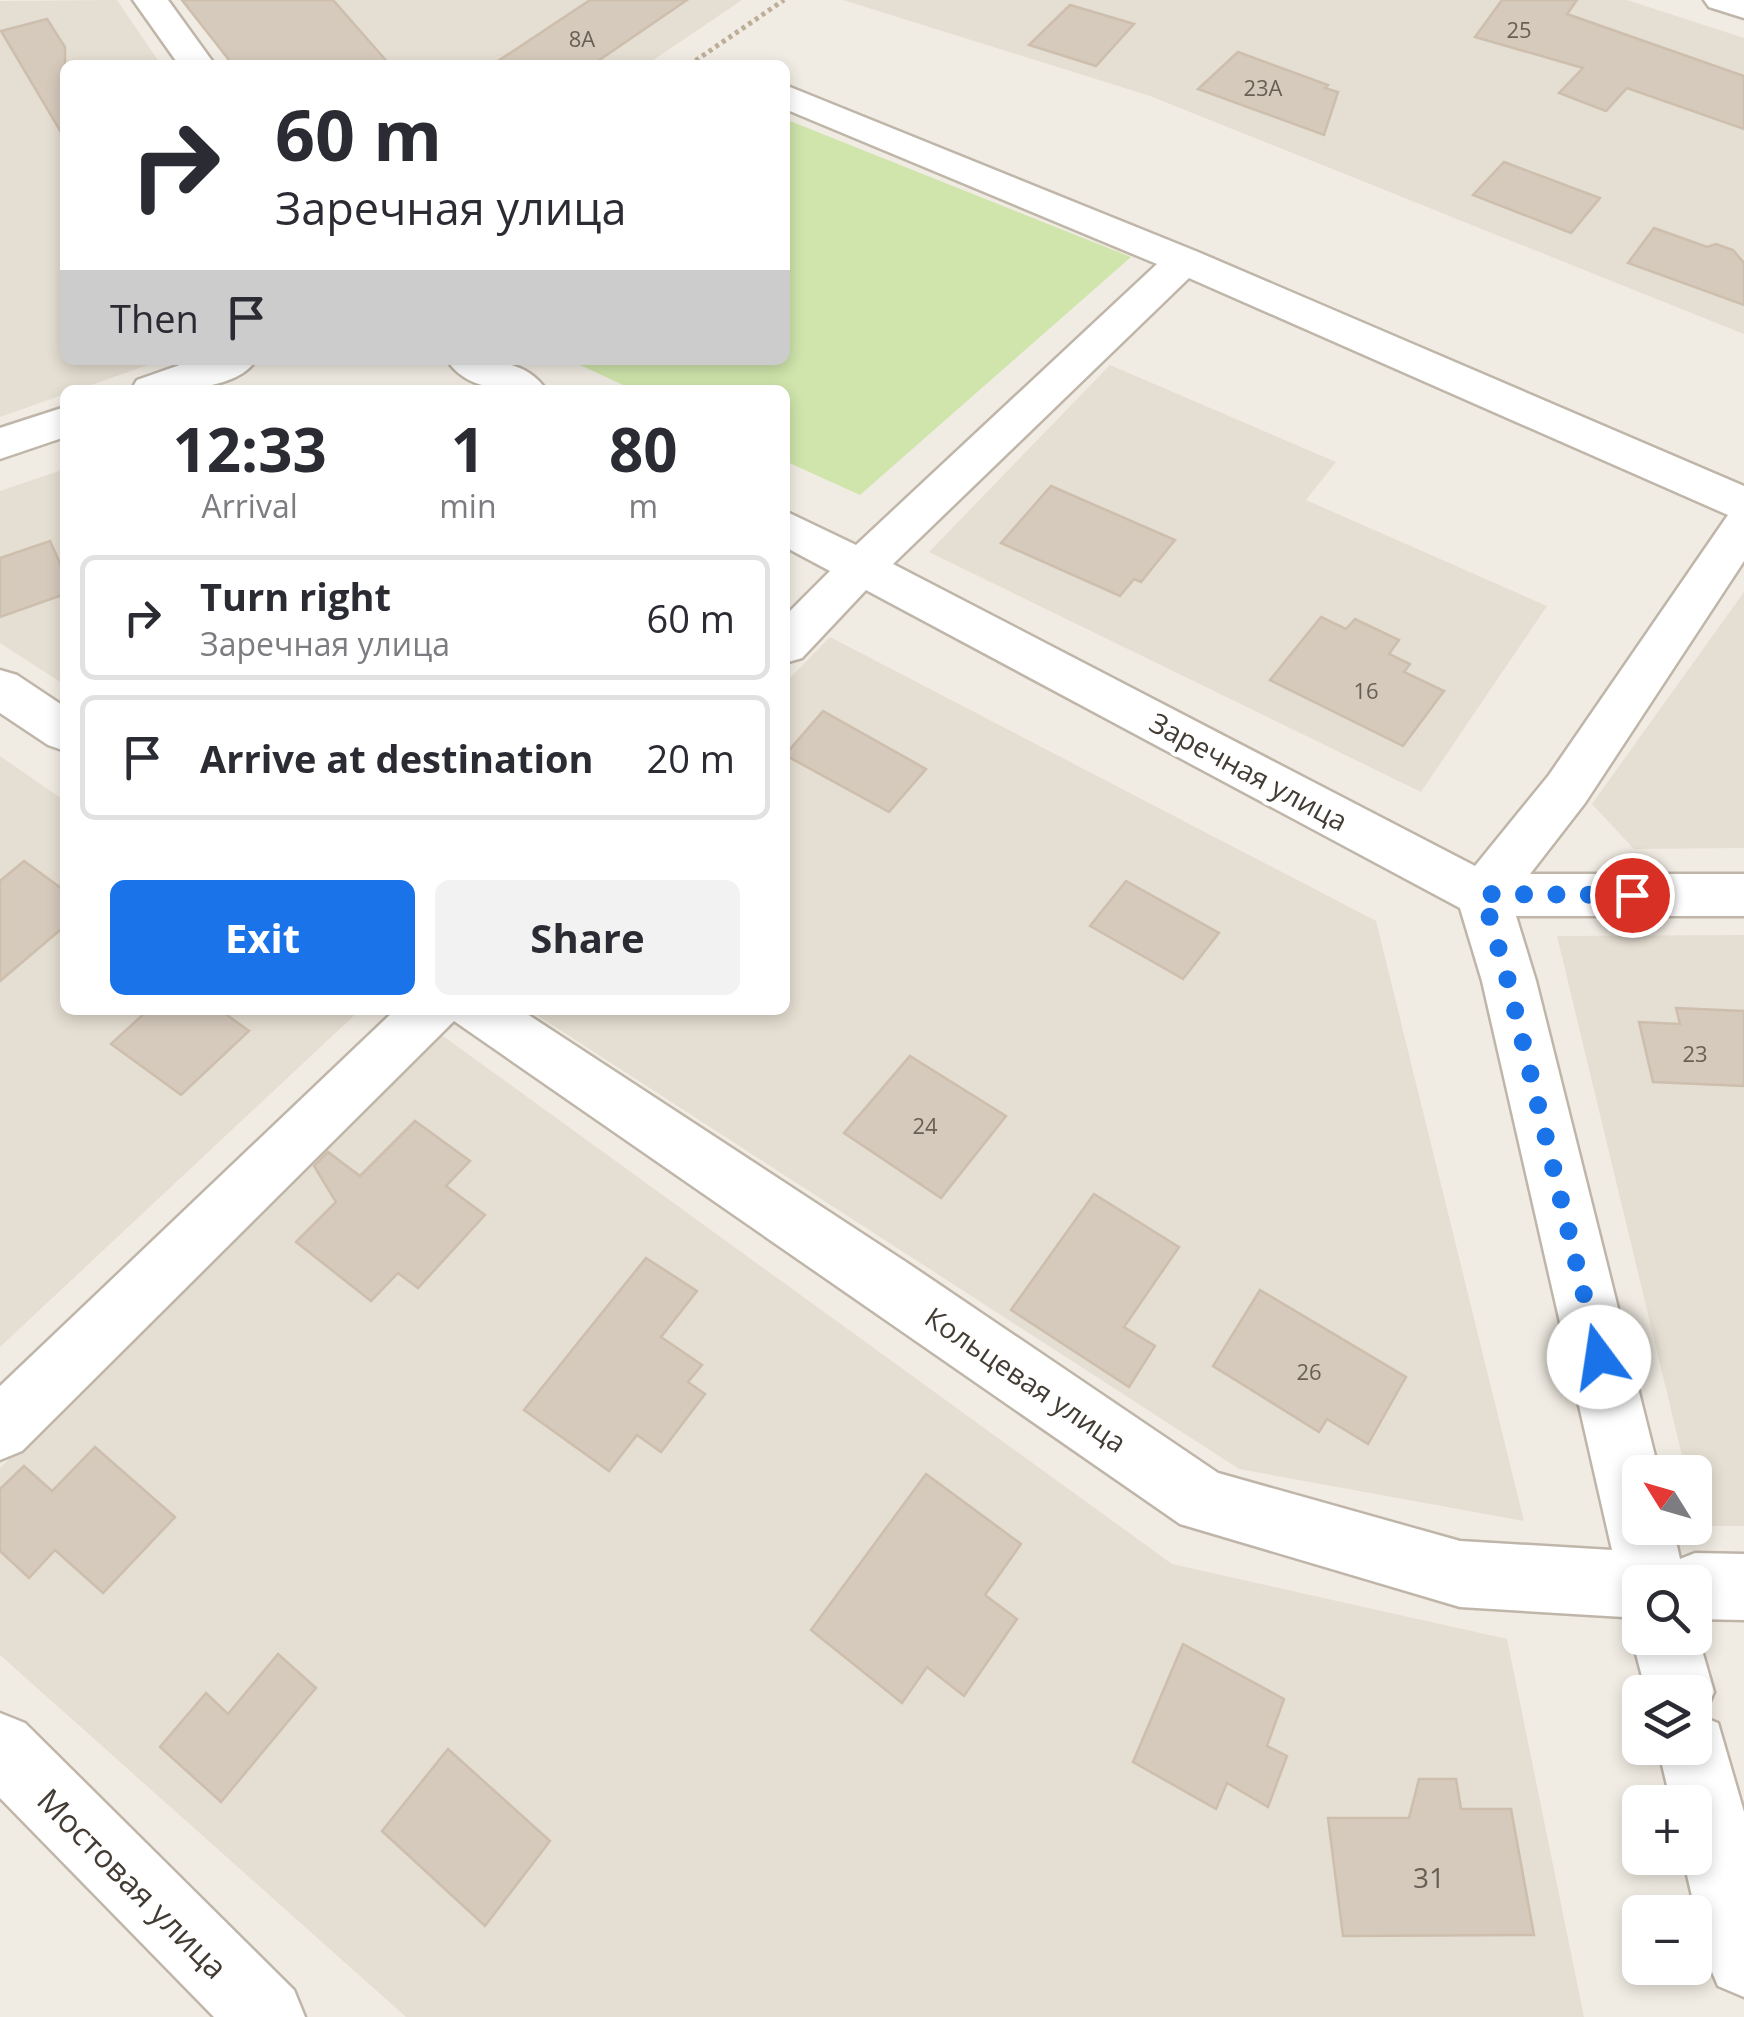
<!DOCTYPE html>
<html lang="en">
<head>
<meta charset="utf-8">
<style>
  :root { --surface:#fff; --page:#f2f2f3; --text:#2b2b33; --muted:#7c7c81; --line:#e1e1e2; --accent:#1a73e8 }
  body { margin:0; font-family:"Open Sans",sans-serif; background:var(--page); color:var(--text); height:100vh; display:flex; flex-direction:column; font-size:38px; white-space:nowrap }
  * { box-sizing:border-box; margin:0 }
  p { font-size:32px; color:var(--muted) }
  .icon { flex:none; width:55px; height:55px; fill:none; stroke:currentColor; stroke-width:2; stroke-linecap:round; stroke-linejoin:round }
  .map { position:relative; flex:1; overflow:hidden }
  .side { position:absolute; left:60px; top:385px; width:730px; height:630px; display:flex; flex-direction:column; background:var(--surface); border-radius:15px; box-shadow:0 5px 15px #0003 }
  .side>* { flex:none }
  .guide { position:absolute; left:60px; top:60px; width:730px; height:305px; border-radius:15px; box-shadow:0 5px 15px #0003; background:#fff; color:var(--text); overflow:hidden }
  .needle { width:65px; rotate:307deg }
  .controls { position:absolute; left:1622px; top:1455px; display:grid; gap:20px }
  .controls a { display:grid; place-items:center; width:90px; height:90px; border-radius:15px; background:var(--surface); box-shadow:0 5px 15px #0003; font-size:50px }
  .pin { position:absolute; display:grid; place-items:center; width:85px; height:85px; color:#fff; margin:-42px; border:5px solid #fff; border-radius:50%; box-shadow:0 2px 10px #0007 }
  .me { position:absolute; width:110px; margin:-55px; rotate:346deg; stroke-linejoin:round; filter:drop-shadow(0 0 8px #0008) }
  .turn { display:flex; align-items:center; gap:35px; height:210px; padding:0 50px; font-size:45px }
  .turn .icon { width:130px; height:130px; stroke-width:2.5 }
  .turn b { display:block; font-size:70px; line-height:85px }
  .then { display:flex; align-items:center; height:95px; padding:0 50px; background:#0003; gap:20px; font-size:38px }
  .eta { display:flex; justify-content:space-evenly; align-items:center; height:170px; text-align:center }
  .eta b { font-size:60px; font-weight:700; line-height:70px }
  .action { display:flex; gap:20px; margin-top:auto; padding:20px 50px }
  .action a { flex:1; height:115px; border-radius:15px; background:var(--accent); color:#fff; font-size:40px; font-weight:700; line-height:115px; text-align:center }
  .action a+a { background:var(--page); color:var(--text) }
  ul { padding:0; list-style:none }
  li { display:flex; align-items:center; gap:30px; height:125px; margin:0 20px 15px; padding:0 30px; border:5px solid var(--line); border-radius:15px }
  li div { flex:1 }
  li b { display:block; font-size:38px }
  li em { font-style:normal }
  .map>svg:first-child { display:block }
</style>
</head>
<body>
<div class="map">
<svg width="1744" height="2017" viewBox="0 0 1744 2017">
  <rect width="100%" height="100%" fill="#f1ece3"/>
  <g fill="#e5ded2">
    <path d="M117,0L161,65H65V360H162L77,390H65V394L0,417V1Z"/>
    <path d="M180,0H742L646,65H232Z"/>
    <path d="M843,0H1627L1744,38V334L1150,96Z"/>
    <path d="M1110,365L1336,462L1306,500L1547,606L1421,792L929,552Z"/>
    <path d="M65,469V685L0,643V491Z"/>
    <path d="M1744,592V848L1634,849L1592,804Z"/>
    <path d="M830,637L1376,921L1524,1521L1239,1469L529,1010H785V683Z"/>
    <path d="M0,756L65,801V1010H360L0,1347Z"/>
    <path d="M1744,935V1526H1699L1695,1472H1686L1557,936Z"/>
    <path d="M439,1033L1172,1564L1507,1639L1584,2017H406L0,1655V1468Z"/>
  </g>
  <path fill="#cfe5ac" d="M785,119L1131,257L860,495L785,461V390H634L569,360H785Z"/>
  <g fill="#d6cabc" stroke="#cdbead" stroke-width="2.5">
    <path d="M182,0H333L390,65H233Z"/>
    <path d="M590,0H687L592,65H492Z"/>
    <path d="M1502,0H1577L1567,14L1744,76V129L1627,88L1606,111L1559,93L1583,68L1475,37Z"/>
    <path d="M1070,5L1134,24L1096,66L1029,45Z"/>
    <path d="M47,19L65,47V139L1,31Z"/>
    <path d="M1238,52L1328,85L1325,88L1338,92L1324,135L1198,89Z"/>
    <path d="M1504,162L1600,198L1571,233L1473,195Z"/>
    <path d="M1654,228L1707,247L1716,244L1733,250L1744,263V305L1628,263Z"/>
    <path d="M1051,486L1175,540L1141,582L1134,579L1120,596L1001,543Z"/>
    <path d="M50,541L65,574V594L0,617V558Z"/>
    <path d="M1321,617L1346,629L1355,619L1399,640L1389,654L1410,664L1404,672L1444,691L1403,746L1270,680Z"/>
    <path d="M823,711L926,769L889,812L785,755Z"/>
    <path d="M24,861L65,891V926L0,981V881Z"/>
    <path d="M1126,881L1219,933L1183,979L1090,926Z"/>
    <path d="M1676,1008L1744,1011V1086L1653,1082L1639,1022L1680,1024Z"/>
    <path d="M148,1010H220L249,1031L181,1095L111,1044Z"/>
    <path d="M910,1056L1006,1116L941,1198L844,1133Z"/>
    <path d="M415,1121L470,1161L446,1186L485,1215L418,1288L398,1273L371,1301L296,1242L336,1202L314,1166L328,1152L360,1176Z"/>
    <path d="M1094,1194L1179,1247L1124,1327L1155,1346L1129,1387L1011,1310Z"/>
    <path d="M646,1258L697,1291L661,1337L702,1365L688,1382L705,1394L661,1452L637,1435L609,1471L524,1410Z"/>
    <path d="M1260,1290L1406,1377L1368,1444L1327,1419L1319,1432L1213,1366Z"/>
    <path d="M95,1447L175,1517L103,1593L55,1550L29,1578L0,1551V1489L24,1466L52,1491Z"/>
    <path d="M926,1474L1021,1544L985,1595L1017,1619L964,1696L927,1667L902,1703L811,1630Z"/>
    <path d="M1183,1644L1284,1699L1267,1746L1287,1756L1268,1807L1227,1783L1216,1809L1133,1762Z"/>
    <path d="M278,1654L316,1688L221,1802L160,1747L206,1693L228,1714Z"/>
    <path d="M448,1749L550,1841L485,1926L382,1831Z"/>
    <path d="M1419,1779H1456L1461,1809H1511L1534,1935L1343,1936L1328,1818H1409Z"/>
  </g>
  <g fill="none" stroke-linecap="round" stroke-linejoin="round">
    <defs>
      <g id="minor">
        <path d="M133,0H168L215,65H179Z"/>
        <path d="M1704,0H1744V18L1709,7Z"/>
        <path d="M785,85L1198,252L1744,486V561L1585,803L1530,874H1744V916H1516L1536,981L1659,1472H1640V1528H1673L1680,1559L1695,1553L1744,1554V1620L1695,1619V1582H1640V1618L1460,1607L1180,1524L454,1021L22,1451L0,1460V1386L395,1010H521L909,1264L1218,1473L1460,1541L1612,1550L1482,981L1460,908L866,590L802,658L785,663V616L830,571L785,547V511L856,545L1157,264L785,109ZM1189,278L1728,515L1549,775L1475,866L893,564Z"/>
        <path d="M194,360H256C235,393 165,390 131,390L137,380Z"/>
        <path d="M447,360C482,360 525,357 546,390C512,390 468,393 447,360Z"/>
        <path d="M65,407V437L0,459V428Z"/>
        <path d="M0,670L17,675L65,707V751L48,745L0,713Z"/>
        <path d="M1640,1619V1638H1695V1626L1714,1692L1703,1717L1718,1723L1744,1812V1997L1718,1986L1707,1960L1683,1858H1695V1802H1671L1658,1748H1695V1692H1646L1632,1638Z"/>
        <path d="M0,1713L25,1723L294,1990L305,2017H214L0,1798Z"/>
      </g>
    </defs>
    <use href="#minor" stroke="#bfb6a9" stroke-width="5"/>
    <path stroke="#beae98" stroke-width="5" stroke-dasharray="4 4" stroke-linecap="butt" d="M689,65L784,0"/>
    <use href="#minor" fill="#fff" fill-rule="evenodd"/>
  </g>
  <g fill="none" stroke-linecap="round" stroke-linejoin="round">
    <path stroke="#1a73e8" stroke-width="18" stroke-dasharray="0 32.4" d="M1599,1357L1508,981L1483,894L1632,895"/>
  </g>
  <g text-anchor="middle" dominant-baseline="central" stroke-width="9" stroke-linejoin="round" paint-order="stroke">
    <g font-size="22" fill="#686056">
      <text x="1519" y="29">25</text>
      <text x="582" y="38">8А</text>
      <text x="1263" y="87">23А</text>
      <text x="1366" y="690">16</text>
      <text x="1695" y="1053">23</text>
      <text x="925" y="1125">24</text>
      <text x="1309" y="1371">26</text>
    </g>
    <g font-size="28" fill="#433c34" stroke="#fff">
      <text transform="translate(1249 771) rotate(28)">Заречная улица</text>
      <text transform="translate(1026 1379) rotate(34)">Кольцевая улица</text>
    </g>
    <g font-size="28" fill="#686056">
      <text x="1429" y="1877">31</text>
    </g>
    <g font-size="32" fill="#433c34" stroke="#fff">
      <text transform="translate(133 1883) rotate(45)">Мостовая улица</text>
    </g>
  </g>
</svg>
<div class="controls">
<a><svg class="needle" viewBox="-14 -14 28 28"><path d="M0-13l5 13h-10z" fill="#e53935"/><path d="M0 13l5-13h-10z" fill="#7c7c81"/></svg></a>
<a><svg class="icon" aria-label="search" viewBox="0 0 24 24"><circle cx="10" cy="10" r="6"/><path d="M15 15l6 6"/></svg></a>
<a><svg class="icon" aria-label="layers" viewBox="0 0 24 24"><path d="M12 4l9 5-9 5-9-5zM3 14l9 5 9-5"/></svg></a>
<a>+</a>
<a>−</a>
</div>
<div class="pin" style="left:1632px;top:895px;background:#d93025"><svg class="icon" aria-label="arrive" viewBox="0 0 24 24"><path d="M6 21V4h12l-3 4 3 4H6"/></svg></div>
<svg class="me" style="left:1599px;top:1357px" viewBox="-20 -20 40 40"><circle r="19" fill="#fff"/><path d="M0-13L10 11 0 6-10 11z" fill="#1a73e8"/></svg>
<div class="guide">
<div class="turn"><svg class="icon" aria-label="right" viewBox="0 0 24 24"><path d="M7 20v-9h11M14 6l5 5-5 5"/></svg><div><b>60 m</b>Заречная улица</div></div>
<div class="then">Then<svg class="icon" aria-label="arrive" viewBox="0 0 24 24"><path d="M6 21V4h12l-3 4 3 4H6"/></svg></div>
</div>
<section class="side">
<div class="eta">
<div><b>12:33</b><p>Arrival</p></div>
<div><b>1</b><p>min</p></div>
<div><b>80</b><p>m</p></div>
</div>
<ul>
<li><svg class="icon" aria-label="right" viewBox="0 0 24 24"><path d="M7 20v-9h11M14 6l5 5-5 5"/></svg><div><b>Turn right</b><p>Заречная улица</p></div><em>60 m</em></li>
<li><svg class="icon" aria-label="arrive" viewBox="0 0 24 24"><path d="M6 21V4h12l-3 4 3 4H6"/></svg><div><b>Arrive at destination</b></div><em>20 m</em></li>
</ul>
<div class="action"><a>Exit</a><a>Share</a></div>
</section>
</div>
</body>
</html>
